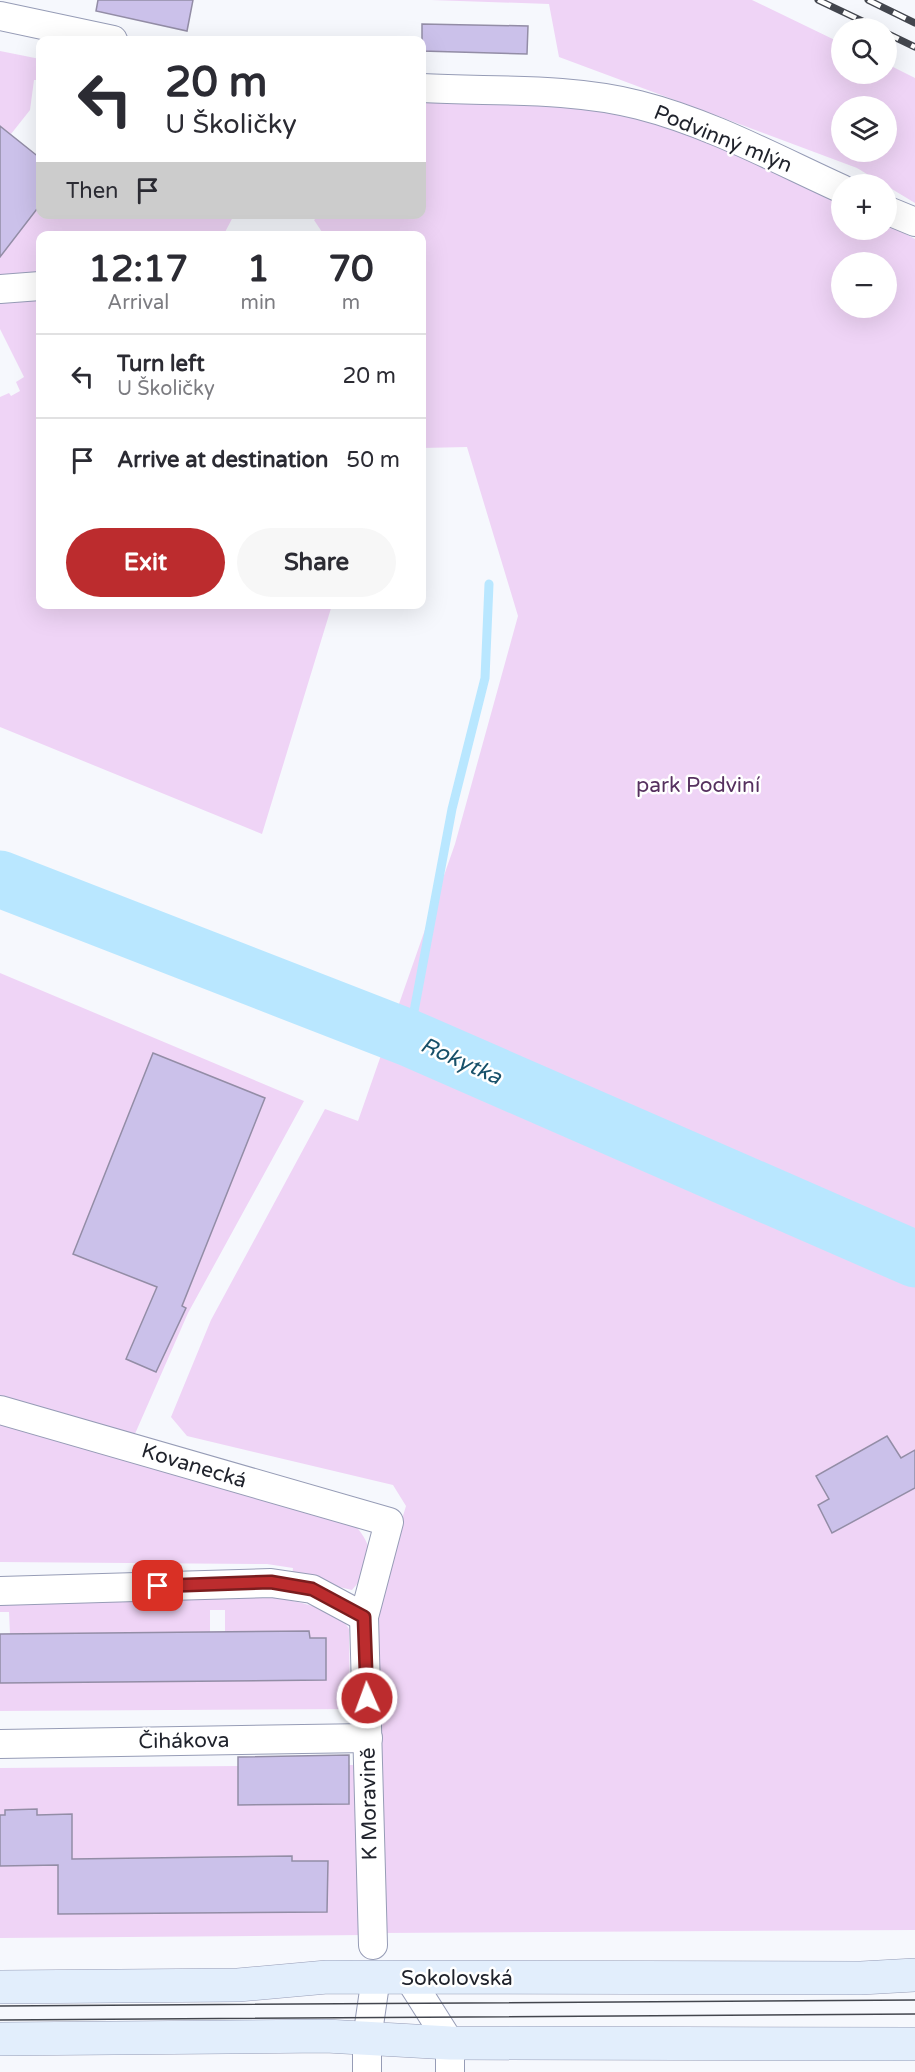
<!DOCTYPE html>
<html lang="en">
<head>
<meta charset="utf-8">
<style>
  :root { --surface:#fff; --page:#f7f7f7; --text:#2b2b33; --muted:#7c7c81; --line:#e1e1e2; --accent:#bc2c2e }
  body { margin:0; font-family:"Varela Round",sans-serif; background:var(--page); color:var(--text); height:100vh; display:flex; flex-direction:column; font-size:22px; white-space:nowrap }
  * { box-sizing:border-box; margin:0 }
  p { font-size:20px; color:var(--muted) }
  .icon { flex:none; width:33px; height:33px; fill:none; stroke:currentColor; stroke-width:2; stroke-linecap:round; stroke-linejoin:round }
  .map { position:relative; flex:1; overflow:hidden }
  .sheet { position:absolute; left:36px; top:231px; width:390px; height:378px; display:flex; flex-direction:column; background:var(--surface); border-radius:12px; box-shadow:0 6px 24px #0002 }
  .sheet>* { flex:none }
  .top-card { position:absolute; left:36px; top:36px; width:390px; height:183px; border-radius:12px; box-shadow:0 6px 24px #0002; background:#fff; color:var(--text); overflow:hidden }
  .controls { position:absolute; left:831px; top:18px; display:grid; gap:12px }
  .controls a { display:grid; place-items:center; width:66px; height:66px; border-radius:50%; background:var(--surface); box-shadow:0 6px 24px #0002; font-size:30px }
  .pin { position:absolute; display:grid; place-items:center; width:51px; height:51px; color:#fff; margin:-26px; border-radius:12px; box-shadow:0 3px 9px #0006 }
  .me { position:absolute; width:66px; margin:-33px; rotate:358deg; stroke-linejoin:round; filter:drop-shadow(0 0 4px #0008) }
  .turn { display:flex; align-items:center; gap:21px; height:126px; padding:0 30px; font-size:27px }
  .turn .icon { width:78px; height:78px; stroke-width:2.5 }
  .turn b { display:block; font-size:42px; line-height:51px }
  .then { display:flex; align-items:center; height:57px; padding:0 30px; background:#0003; gap:12px; font-size:22px }
  .eta { display:flex; justify-content:space-evenly; align-items:center; height:102px; text-align:center }
  .eta b { font-size:36px; font-weight:700; line-height:42px }
  .primary-button { display:flex; gap:12px; margin-top:auto; padding:12px 30px }
  .primary-button a { flex:1; height:69px; border-radius:36px; background:var(--accent); color:#fff; font-size:24px; font-weight:700; line-height:69px; text-align:center }
  .primary-button a+a { background:var(--page); color:var(--text) }
  ul { padding:0; list-style:none }
  li { display:flex; align-items:center; gap:18px; height:84px; padding:0 30px; border-top:2px solid var(--line) }
  li div { flex:1 }
  li b { display:block; font-size:22px }
  li em { font-style:normal }
  .map>svg:first-child { display:block }
</style>
</head>
<body>
<div class="map">
<svg width="915" height="2072" viewBox="0 0 915 2072">
  <rect width="100%" height="100%" fill="#f6f8fd"/>
  <g fill="#efd4f6" fill-rule="evenodd">
    <path d="M431,0H752L841,43L842,74H886L887,64L915,78V203L857,168L559,57L549,4ZM842,106H886V152H842Z"/>
    <path d="M0,51L40,59V80H34L30,110L11,134L3,128L0,131Z"/>
    <path d="M422,102L595,105L712,134L841,201L842,230H886L887,224L915,239V1450L818,1505L832,1533L915,1488V1930L378,1933L375,1608L406,1506L393,1485L187,1436L171,1417L211,1320L325,1109L358,1121L455,844L518,616L467,447L422,448V236L324,235L314,220L320,215L422,214ZM842,262H886V308H842Z"/>
    <path d="M36,210L44,216L234,215L224,234L226,235L40,236V604L332,605L262,834L0,727V397L9,393L11,396L20,391L16,382L24,377L0,329V229L14,239Z"/>
    <path d="M0,973L304,1101L188,1313L134,1436L0,1400Z"/>
    <path d="M0,1422L350,1519C374,1546 378,1562 352,1590L292,1576L293,1568L267,1564L0,1562Z"/>
    <path d="M0,1597H272C293,1601 339,1608 349,1629L350,1709L0,1711V1683L326,1679V1638H310L309,1631L225,1632V1610H210V1632L10,1634L9,1612H0Z"/>
    <path d="M349,1765H364L365,1935L0,1938V1866L58,1865L59,1914L327,1911L328,1861H292V1856L94,1859L72,1863V1815H37L36,1809L5,1810V1815H0V1768L238,1766L239,1805L349,1804Z"/>
  </g>
  <g fill="none" stroke-linecap="round" stroke-linejoin="round">
    <path stroke="#b9e7ff" stroke-width="9" d="M409,1038L452,809L485,678L489,584"/>
    <path stroke="#b9e7ff" stroke-width="57" d="M0,879L409,1038L915,1259"/>
  </g>
  <g fill="#cbc1ea" stroke="#938da6" stroke-width="1.5">
    <path d="M98,0H193L187,31L96,11Z"/>
    <path d="M422,24L528,26L527,54L422,51Z"/>
    <path d="M0,126L40,158V205L0,257Z"/>
    <path d="M153,1053L265,1098L182,1306L186,1308L156,1372L126,1359L157,1287L73,1254Z"/>
    <path d="M887,1436L901,1458L915,1450V1488L832,1533L818,1505L829,1499L816,1476Z"/>
    <path d="M309,1631L310,1638H326V1680L0,1683V1634Z"/>
    <path d="M349,1755V1804L238,1805V1757Z"/>
    <path d="M37,1809V1815L72,1814V1859L292,1856V1861H328L327,1912L58,1914V1865L0,1866V1815H5V1810Z"/>
  </g>
  <g fill="none" stroke-linecap="round" stroke-linejoin="round">
    <defs>
      <g id="minor">
        <path d="M0,16L113,40"/>
        <path d="M422,88C494,92 568,87 639,105C710,123 776,159 842,189"/>
        <path d="M886,210L915,222"/>
        <path d="M0,289L40,286"/>
        <path d="M0,1410L389,1522L364,1617L373,1945"/>
        <path d="M0,1591L271,1583L312,1589L364,1617"/>
        <path d="M0,1744L368,1738"/>
        <path d="M409,1978L450,2043V2072"/>
        <path d="M367,2072V2039L376,1977"/>
      </g>
      <g id="secondary">
        <path d="M0,1987L238,1985L327,1977L861,1978L915,1975"/>
        <path d="M0,2039L326,2036L450,2043L915,2044"/>
      </g>
    </defs>
    <use href="#minor" stroke="#969cb6" stroke-width="30"/>
    <use href="#secondary" stroke="#969cb6" stroke-width="34"/>
    <use href="#minor" stroke="#fff" stroke-width="28"/>
    <use href="#secondary" stroke="#e2eefc" stroke-width="33"/>
    <g stroke="#43464e" stroke-width="1.5">
      <path d="M0,2006L915,2000"/>
      <path d="M0,2020L915,2014"/>
    </g>
    <defs>
      <g id="rail">
        <path d="M818,0L877,28"/>
        <path d="M868,0L915,23"/>
        <path d="M886,33L915,47"/>
      </g>
    </defs>
    <use href="#rail" stroke="#43464e" stroke-width="7"/>
    <use href="#rail" stroke="#fff" stroke-width="4.5" stroke-dasharray="14" stroke-linecap="butt"/>
  </g>
  <g fill="none" stroke-linecap="round" stroke-linejoin="round">
    <defs>
      <path id="route" d="M158,1586L271,1582L312,1589L364,1617L367,1698"/>
    </defs>
    <use href="#route" stroke="#7a1d1e" stroke-width="15"/>
    <use href="#route" stroke="#bc2c2e" stroke-width="10"/>
  </g>
  <g text-anchor="middle" dominant-baseline="central" stroke-width="5" stroke-linejoin="round" paint-order="stroke">
    <g font-size="21" fill="#20232c" stroke="#fff">
      <text transform="translate(723 139) rotate(22)">Podvinný mlýn</text>
      <text transform="translate(194 1466) rotate(17)">Kovanecká</text>
      <text transform="translate(184 1741) rotate(-1)">Čihákova</text>
      <text transform="translate(369 1804) rotate(-91)">K Moravině</text>
      <text x="457" y="1978">Sokolovská</text>
    </g>
    <g font-size="21" fill="#56315f" stroke="#fff">
      <text x="698" y="785">park Podviní</text>
    </g>
    <g font-size="22" font-style="italic" fill="#18516a" stroke="#fff">
      <text transform="translate(461 1061) rotate(24)">Rokytka</text>
    </g>
  </g>
</svg>
<div class="controls">
<a><svg class="icon" aria-label="search" viewBox="0 0 24 24"><circle cx="10" cy="10" r="6"/><path d="M15 15l6 6"/></svg></a>
<a><svg class="icon" aria-label="layers" viewBox="0 0 24 24"><path d="M12 4l9 5-9 5-9-5zM3 14l9 5 9-5"/></svg></a>
<a>+</a>
<a>−</a>
</div>
<div class="pin" style="left:158px;top:1586px;background:#d93025"><svg class="icon" aria-label="arrive" viewBox="0 0 24 24"><path d="M6 21V4h12l-3 4 3 4H6"/></svg></div>
<svg class="me" style="left:367px;top:1698px" viewBox="-20 -20 40 40"><circle r="17" fill="#bc2c2e" stroke="#fff" stroke-width="3"/><path d="M0-11L8 9 0 5-8 9z" fill="#fff"/></svg>
<div class="top-card">
<div class="turn"><svg class="icon" aria-label="left" viewBox="0 0 24 24"><path d="M17 20v-9H6M10 6l-5 5 5 5"/></svg><div><b>20 m</b>U Školičky</div></div>
<div class="then">Then<svg class="icon" aria-label="arrive" viewBox="0 0 24 24"><path d="M6 21V4h12l-3 4 3 4H6"/></svg></div>
</div>
<section class="sheet">
<div class="eta">
<div><b>12:17</b><p>Arrival</p></div>
<div><b>1</b><p>min</p></div>
<div><b>70</b><p>m</p></div>
</div>
<ul>
<li><svg class="icon" aria-label="left" viewBox="0 0 24 24"><path d="M17 20v-9H6M10 6l-5 5 5 5"/></svg><div><b>Turn left</b><p>U Školičky</p></div><em>20 m</em></li>
<li><svg class="icon" aria-label="arrive" viewBox="0 0 24 24"><path d="M6 21V4h12l-3 4 3 4H6"/></svg><div><b>Arrive at destination</b></div><em>50 m</em></li>
</ul>
<div class="primary-button"><a>Exit</a><a>Share</a></div>
</section>
</div>
</body>
</html>
